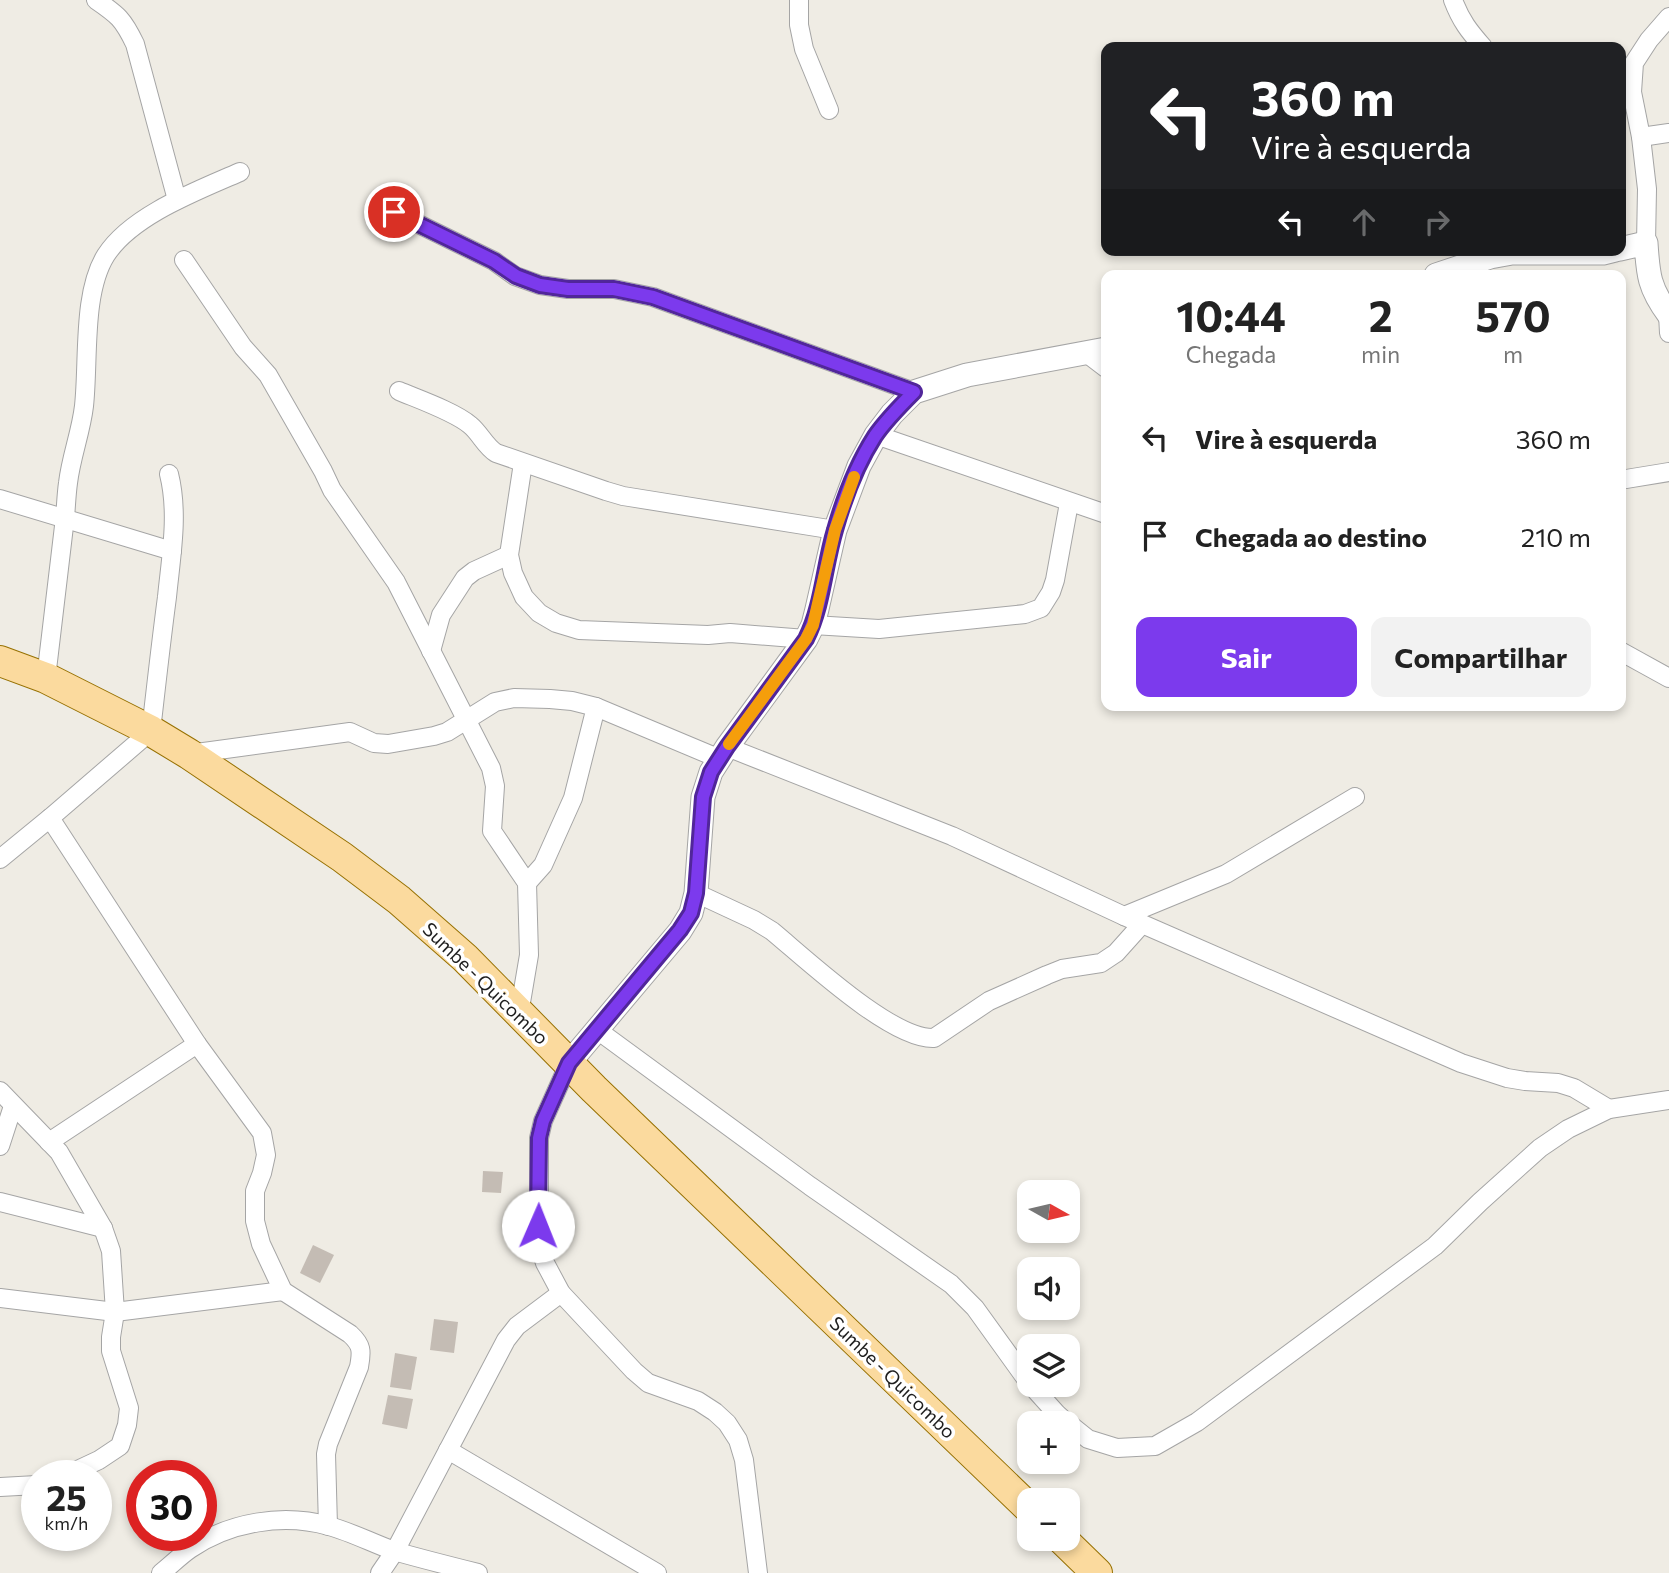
<!DOCTYPE html>
<html lang="pt">
<head>
<meta charset="utf-8">
<style>
  :root { --surface:#fff; --page:#f2f2f2; --text:#222; --muted:#767676; --accent:#7c3aed }
  body { margin:0; font-family:Commissioner,sans-serif; background:var(--page); color:var(--text); height:100vh; display:flex; flex-direction:column; font-size:26px; white-space:nowrap }
  * { box-sizing:border-box; margin:0 }
  p { font-size:23px; color:var(--muted) }
  .icon { flex:none; width:38px; height:38px; fill:none; stroke:currentColor; stroke-width:2; stroke-linecap:round; stroke-linejoin:round }
  .map { position:relative; flex:1; overflow:hidden }
  .panel { position:absolute; left:1101px; top:270px; width:525px; height:441px; display:flex; flex-direction:column; background:var(--surface); border-radius:14px; box-shadow:0 4px 10px #0003 }
  .panel>* { flex:none }
  .banner { position:absolute; left:1101px; top:42px; width:525px; height:214px; border-radius:14px; box-shadow:0 4px 10px #0003; background:#202124; color:#fff; overflow:hidden }
  .needle { width:46px; rotate:98deg }
  .fabs { position:absolute; left:1017px; top:1180px; display:grid; gap:14px }
  .fabs a { display:grid; place-items:center; width:63px; height:63px; border-radius:14px; background:var(--surface); box-shadow:0 4px 10px #0003; font-size:35px }
  .speed { position:absolute; left:21px; top:1460px; display:flex; gap:14px; font-size:35px; font-weight:700; text-align:center }
  .speed>* { display:grid; place-content:center; width:91px; height:91px; border-radius:50%; background:var(--surface); box-shadow:0 4px 10px #0003; line-height:1 }
  .speed small { font-size:18px; font-weight:400 }
  .speed .limit { border:10px solid #d22; background:#fff; color:#111 }
  .pin { position:absolute; display:grid; place-items:center; width:60px; height:60px; color:#fff; margin:-30px; border:4px solid #fff; border-radius:50%; box-shadow:0 2px 7px #0007 }
  .me { position:absolute; width:77px; margin:-38px; rotate:1deg; stroke-linejoin:round; filter:drop-shadow(0 0 5px #0008) }
  .turn { display:flex; align-items:center; gap:24px; height:147px; padding:0 35px; font-size:32px }
  .turn .icon { width:91px; height:91px; stroke-width:2.5 }
  .turn b { display:block; font-size:49px; line-height:60px }
  .lanes { display:flex; align-items:center; height:66px; padding:0 35px; background:#0003; justify-content:center; gap:35px; direction:ltr }
  .lanes .off { opacity:.35 }
  .eta { display:flex; justify-content:space-evenly; align-items:center; height:119px; text-align:center }
  .eta b { font-size:42px; font-weight:700; line-height:49px }
  .button { display:flex; gap:14px; margin-top:auto; padding:14px 35px }
  .button a { flex:1; height:80px; border-radius:14px; background:var(--accent); color:#fff; font-size:28px; font-weight:700; line-height:80px; text-align:center }
  .button a+a { background:var(--page); color:var(--text) }
  ul { padding:0; list-style:none }
  li { display:flex; align-items:center; gap:21px; height:98px; padding:0 35px }
  li div { flex:1 }
  li b { display:block; font-size:26px }
  li em { font-style:normal }
  .map>svg:first-child { display:block }
</style>
</head>
<body>
<div class="map">
<svg width="1669" height="1573" viewBox="0 0 1669 1573">
  <rect width="100%" height="100%" fill="#efece4"/>
  <g fill="#c4bcb4">
    <path d="M483,1171L503,1172L501,1193L482,1192Z"/>
    <path d="M313,1245L334,1255L320,1283L300,1273Z"/>
    <path d="M434,1319L458,1322L454,1353L430,1350Z"/>
    <path d="M395,1353L417,1357L411,1390L390,1387Z"/>
    <path d="M388,1395L413,1399L407,1429L382,1424Z"/>
  </g>
  <g fill="none" stroke-linecap="round" stroke-linejoin="round">
    <defs>
      <g id="minor">
        <path d="M96,0C118,15 123,19 135,44L177,200"/>
        <path d="M799,0V25L804,49L829,110"/>
        <path d="M1453,0C1461,21 1469,31 1483,47"/>
        <path d="M1641,137L1669,133"/>
        <path d="M394,212L494,261L515,276L540,285L568,289H614L653,297L914,392"/>
        <path d="M1646,243L1647,189L1641,137L1632,92L1634,63L1649,40L1669,17"/>
        <path d="M184,260L243,347L268,375L323,471L332,490L396,582L491,768L495,786L492,831L527,883L529,955L519,1014"/>
        <path d="M1668,314L1669,333"/>
        <path d="M1085,352L1106,368"/>
        <path d="M399,391C418,399 455,412 470,425C480,433 485,446 496,453L606,491L623,496L835,530"/>
        <path d="M876,435L1106,514"/>
        <path d="M523,463L509,555L513,573L524,597L539,613L556,623L579,630L708,635L730,633L806,639"/>
        <path d="M1620,480L1669,472"/>
        <path d="M0,499L172,551"/>
        <path d="M813,625L879,629L1025,614L1041,608L1051,592L1055,580L1069,503"/>
        <path d="M431,651L441,615L465,578L474,571L509,555"/>
        <path d="M1620,651L1669,678"/>
        <path d="M46,678C52,627 58,577 64,526C66,512 66,497 68,483C71,457 81,432 84,406C89,360 82,293 106,255C132,215 197,191 240,172"/>
        <path d="M727,747L952,836L1124,916L1461,1063L1507,1078L1525,1081L1558,1083L1574,1088L1609,1109"/>
        <path d="M189,754L350,732L374,743L388,744L434,736L447,732L495,702L514,698L550,699L572,701L596,707L720,759"/>
        <path d="M50,818L197,1044L262,1133L266,1155L262,1173L255,1191V1221L261,1244L283,1291L350,1334C362,1345 362,1351 359,1367L328,1444L326,1454L328,1526"/>
        <path d="M0,859L50,818L151,731C156,687 161,642 167,597C171,556 179,514 169,474"/>
        <path d="M527,883L543,865L573,798L596,707"/>
        <path d="M696,893L754,920L772,931C806,959 892,1040 934,1038L989,1001L1047,975L1062,969L1101,963L1116,953L1142,924"/>
        <path d="M1124,916L1226,874L1355,797"/>
        <path d="M596,1029L810,1186L951,1284L975,1308L1029,1383"/>
        <path d="M569,1063L543,1121L539,1138V1244L545,1263L561,1293L634,1371L648,1383L698,1401L715,1412L727,1423L738,1440L744,1460L758,1573"/>
        <path d="M0,1091L59,1152L103,1228L111,1251L115,1312L111,1337V1351L129,1408L127,1425L120,1446L99,1460L67,1475"/>
        <path d="M49,1142L197,1044"/>
        <path d="M0,1146L13,1106"/>
        <path d="M0,1202L103,1228"/>
        <path d="M0,1298L115,1312L283,1291"/>
        <path d="M1030,1384L1057,1414L1067,1423"/>
        <path d="M1068,1423L1088,1439L1117,1448L1155,1446L1197,1422L1435,1246L1480,1202L1540,1148L1568,1129L1609,1109L1669,1100"/>
        <path d="M448,1450L657,1573"/>
        <path d="M0,1487L37,1485"/>
        <path d="M161,1573C171,1565 180,1556 190,1549C230,1522 283,1513 329,1526C351,1532 372,1543 394,1551C422,1559 450,1566 478,1573"/>
        <path d="M380,1573L395,1551L506,1340L517,1326L561,1293"/>
      </g>
      <g id="tertiary">
        <path d="M1620,249L1646,243C1648,275 1649,288 1669,315"/>
        <path d="M1436,275L1490,257L1512,253H1603L1615,250"/>
        <path d="M569,1063L680,931L691,913L696,893L703,797L711,772L727,747L806,639L813,625L817,609L835,530L859,466L876,435L892,414L914,392L967,375L1106,349"/>
      </g>
      <g id="primary">
        <path d="M0,661L46,678L151,731L189,754L342,857L399,900L465,958L594,1089L1029,1508"/>
        <path d="M1061,1538L1097,1573"/>
      </g>
    </defs>
    <use href="#minor" stroke="#a5a5a5" stroke-width="20"/>
    <use href="#tertiary" stroke="#a5a5a5" stroke-width="25"/>
    <use href="#primary" stroke="#977102" stroke-width="32"/>
    <use href="#minor" stroke="#fff" stroke-width="18"/>
    <use href="#tertiary" stroke="#fff" stroke-width="23"/>
    <use href="#primary" stroke="#fbda9e" stroke-width="30"/>
  </g>
  <g fill="none" stroke-linecap="round" stroke-linejoin="round">
    <defs>
      <path id="route" d="M394,212L494,261L516,276L540,285L568,289H614L653,297L914,392C900,406 886,420 875,436C857,464 844,498 835,530C824,566 823,605 806,639L727,747L711,772L703,797L696,893L691,913L680,930L569,1063L543,1121L539,1138L538,1226"/>
    </defs>
    <use href="#route" stroke="#51269a" stroke-width="18"/>
    <use href="#route" stroke="#7c3aed" stroke-width="12"/>
    <path stroke="#f59e0b" stroke-width="12" d="M729,744L806,639L813,625L835,530L854,477"/>
  </g>
  <g text-anchor="middle" dominant-baseline="central" stroke-width="7" stroke-linejoin="round" paint-order="stroke">
    <g font-size="19" fill="#1e1e1e" stroke="#fff">
      <text transform="translate(486 983) rotate(44)">Sumbe - Quicombo</text>
      <text transform="translate(893 1377) rotate(44)">Sumbe - Quicombo</text>
    </g>
  </g>
</svg>
<div class="fabs">
<a><svg class="needle" viewBox="-14 -14 28 28"><path d="M0-13l5 13h-10z" fill="#e53935"/><path d="M0 13l5-13h-10z" fill="#767676"/></svg></a>
<a><svg class="icon" aria-label="sound" viewBox="0 0 24 24"><path d="M4 9h4l5-4v14l-5-4H4zM17 9q2 3 0 6"/></svg></a>
<a><svg class="icon" aria-label="layers" viewBox="0 0 24 24"><path d="M12 4l9 5-9 5-9-5zM3 14l9 5 9-5"/></svg></a>
<a>+</a>
<a>−</a>
</div>
<div class="speed"><div>25<small>km/h</small></div><div class="limit">30</div></div>
<div class="pin" style="left:394px;top:212px;background:#d93025"><svg class="icon" aria-label="arrive" viewBox="0 0 24 24"><path d="M6 21V4h12l-3 4 3 4H6"/></svg></div>
<svg class="me" style="left:538px;top:1226px" viewBox="-20 -20 40 40"><circle r="19" fill="#fff"/><path d="M0-13L10 11 0 6-10 11z" fill="#7c3aed"/></svg>
<div class="banner">
<div class="turn"><svg class="icon" aria-label="left" viewBox="0 0 24 24"><path d="M17 20v-9H6M10 6l-5 5 5 5"/></svg><div><b>360 m</b>Vire à esquerda</div></div>
<div class="lanes"><svg class="icon" aria-label="left" viewBox="0 0 24 24"><path d="M17 20v-9H6M10 6l-5 5 5 5"/></svg><svg class="icon off" aria-label="ahead" viewBox="0 0 24 24"><path d="M12 20V5M6 11l6-6 6 6"/></svg><svg class="icon off" aria-label="right" viewBox="0 0 24 24"><path d="M7 20v-9h11M14 6l5 5-5 5"/></svg></div>
</div>
<section class="panel">
<div class="eta">
<div><b>10:44</b><p>Chegada</p></div>
<div><b>2</b><p>min</p></div>
<div><b>570</b><p>m</p></div>
</div>
<ul>
<li><svg class="icon" aria-label="left" viewBox="0 0 24 24"><path d="M17 20v-9H6M10 6l-5 5 5 5"/></svg><div><b>Vire à esquerda</b></div><em>360 m</em></li>
<li><svg class="icon" aria-label="arrive" viewBox="0 0 24 24"><path d="M6 21V4h12l-3 4 3 4H6"/></svg><div><b>Chegada ao destino</b></div><em>210 m</em></li>
</ul>
<div class="button"><a>Sair</a><a>Compartilhar</a></div>
</section>
</div>
</body>
</html>
